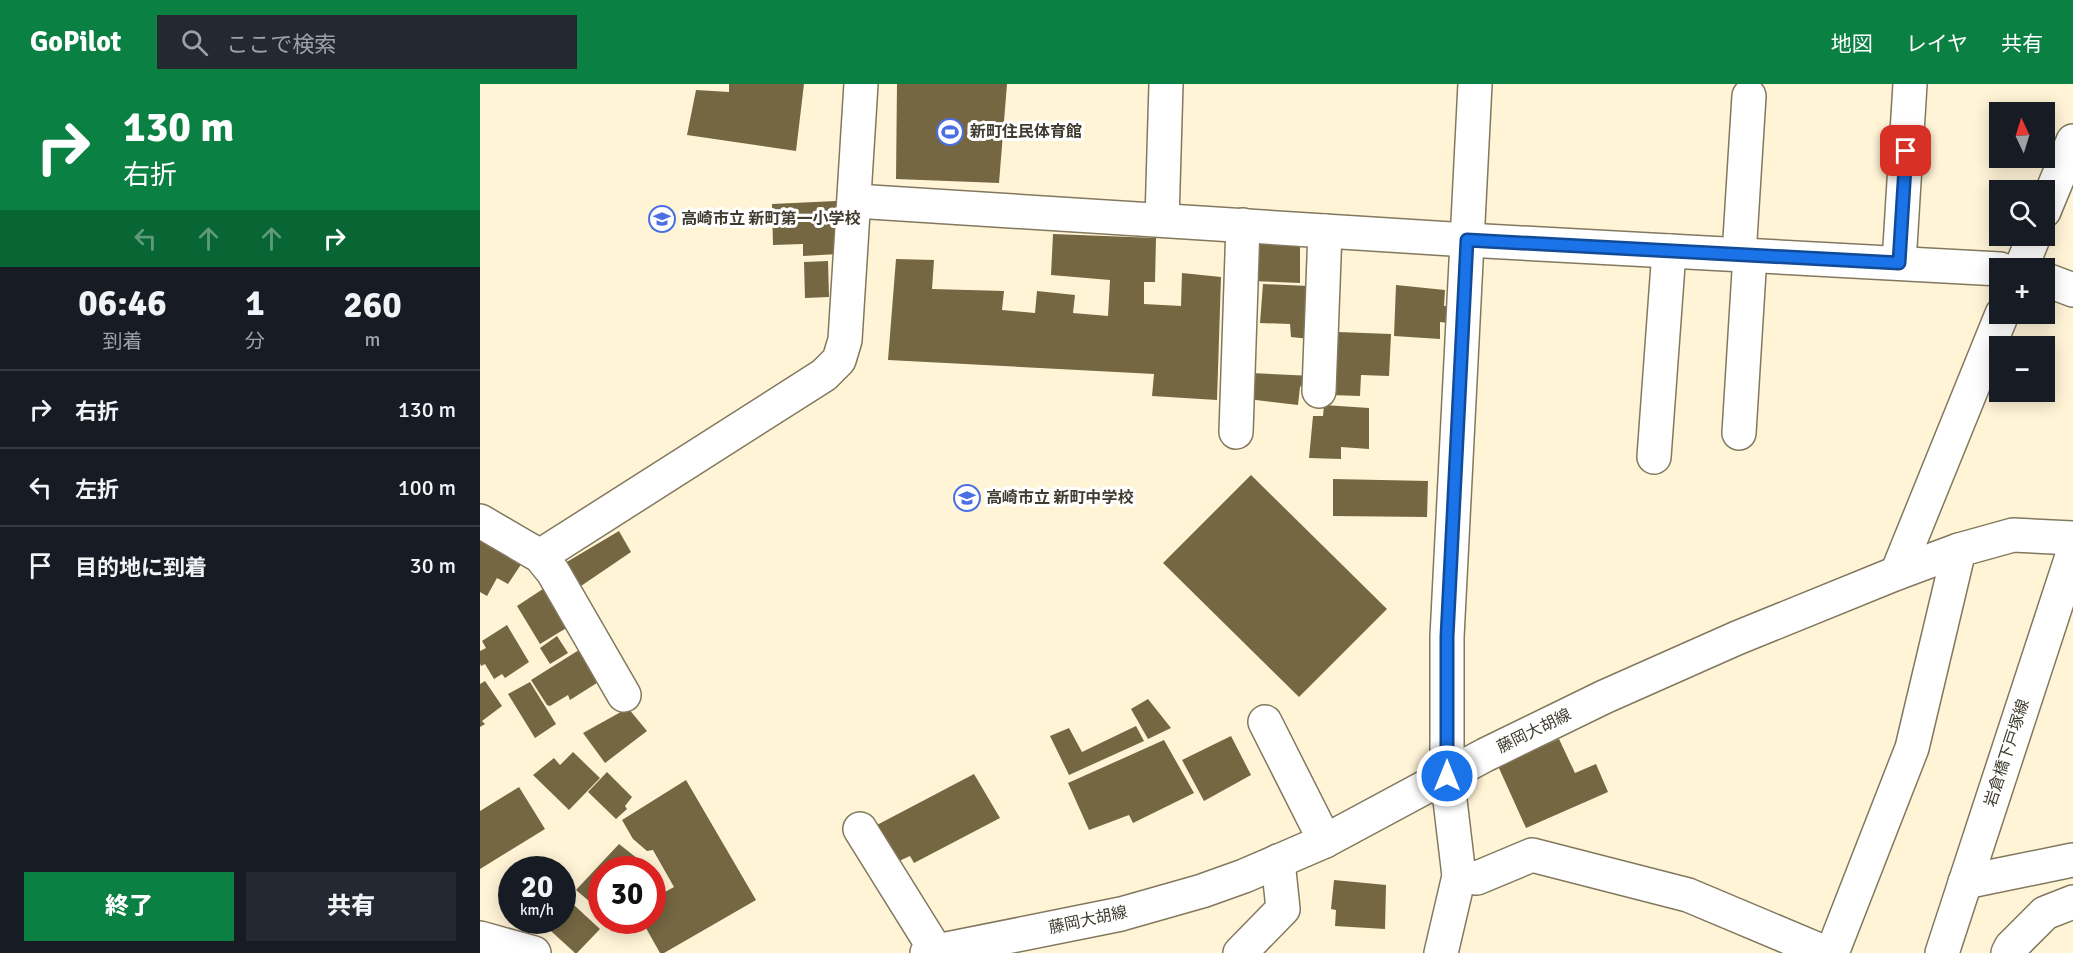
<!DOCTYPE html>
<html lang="ja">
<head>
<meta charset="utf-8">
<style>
  :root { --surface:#171b24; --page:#242831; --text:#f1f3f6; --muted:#9ea1a6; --line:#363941; --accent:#0b8043 }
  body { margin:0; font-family:Signika,"Noto Sans JP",sans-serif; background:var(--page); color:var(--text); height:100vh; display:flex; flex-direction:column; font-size:22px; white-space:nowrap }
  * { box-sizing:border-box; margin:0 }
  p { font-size:20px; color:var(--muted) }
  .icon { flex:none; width:33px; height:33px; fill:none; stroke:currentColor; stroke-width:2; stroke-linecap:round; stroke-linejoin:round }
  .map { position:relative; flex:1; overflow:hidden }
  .panel { display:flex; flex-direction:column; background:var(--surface); width:480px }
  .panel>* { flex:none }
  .top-card { background:#0b8043; color:#fff; overflow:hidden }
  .needle { width:39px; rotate:356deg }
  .buttons { position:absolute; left:1509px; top:18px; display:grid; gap:12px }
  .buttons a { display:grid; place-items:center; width:66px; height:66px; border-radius:0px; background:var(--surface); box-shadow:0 3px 15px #0003; font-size:30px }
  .speed { position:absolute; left:18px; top:772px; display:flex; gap:12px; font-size:30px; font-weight:700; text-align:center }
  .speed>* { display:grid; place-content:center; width:78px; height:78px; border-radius:50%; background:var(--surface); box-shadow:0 3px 15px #0003; line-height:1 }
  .speed small { font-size:15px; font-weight:400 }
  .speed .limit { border:9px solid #d22; background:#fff; color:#111 }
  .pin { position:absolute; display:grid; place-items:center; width:51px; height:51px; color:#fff; margin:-26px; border-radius:12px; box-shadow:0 3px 9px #0006 }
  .me { position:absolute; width:66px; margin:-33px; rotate:0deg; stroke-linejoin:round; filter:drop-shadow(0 0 4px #0008) }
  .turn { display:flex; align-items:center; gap:21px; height:126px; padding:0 24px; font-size:27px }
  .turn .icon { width:78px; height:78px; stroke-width:2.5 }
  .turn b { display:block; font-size:42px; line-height:51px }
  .lanes { display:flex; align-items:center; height:57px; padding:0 24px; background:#0003; justify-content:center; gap:30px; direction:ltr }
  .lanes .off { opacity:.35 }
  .eta { display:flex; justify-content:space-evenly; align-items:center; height:102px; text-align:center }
  .eta b { font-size:36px; font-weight:800; line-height:42px }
  .action { display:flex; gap:12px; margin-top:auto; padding:12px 24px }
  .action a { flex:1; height:69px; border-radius:0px; background:var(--accent); color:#fff; font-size:24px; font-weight:800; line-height:69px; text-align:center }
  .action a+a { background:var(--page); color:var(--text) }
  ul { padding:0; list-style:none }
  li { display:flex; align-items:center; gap:18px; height:78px; padding:0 24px; border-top:2px solid var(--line) }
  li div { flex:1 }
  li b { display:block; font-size:22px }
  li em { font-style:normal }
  header { display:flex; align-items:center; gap:36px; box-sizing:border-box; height:84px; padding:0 30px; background:var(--accent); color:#fff }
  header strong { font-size:28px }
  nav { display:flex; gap:33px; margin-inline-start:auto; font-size:21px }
  .search { width:420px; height:54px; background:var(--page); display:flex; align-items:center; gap:15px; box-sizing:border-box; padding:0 21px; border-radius:0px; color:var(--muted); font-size:22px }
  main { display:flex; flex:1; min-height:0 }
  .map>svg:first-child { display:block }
</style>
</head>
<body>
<header>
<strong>GoPilot</strong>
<div class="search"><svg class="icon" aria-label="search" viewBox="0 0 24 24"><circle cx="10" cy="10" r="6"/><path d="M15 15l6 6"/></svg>ここで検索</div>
<nav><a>地図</a><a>レイヤ</a><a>共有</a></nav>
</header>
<main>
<section class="panel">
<div class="top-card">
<div class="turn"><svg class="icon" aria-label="right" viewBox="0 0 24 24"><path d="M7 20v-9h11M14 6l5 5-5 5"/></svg><div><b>130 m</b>右折</div></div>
<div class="lanes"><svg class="icon off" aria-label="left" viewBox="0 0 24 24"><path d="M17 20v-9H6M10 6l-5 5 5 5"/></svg><svg class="icon off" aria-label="ahead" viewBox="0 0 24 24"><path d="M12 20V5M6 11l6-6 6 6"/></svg><svg class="icon off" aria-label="ahead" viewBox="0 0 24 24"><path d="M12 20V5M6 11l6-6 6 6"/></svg><svg class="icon" aria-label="right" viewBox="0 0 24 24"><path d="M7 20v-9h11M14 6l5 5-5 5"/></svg></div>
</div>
<div class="eta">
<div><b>06:46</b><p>到着</p></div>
<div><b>1</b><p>分</p></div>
<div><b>260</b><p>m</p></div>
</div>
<ul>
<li><svg class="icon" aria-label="right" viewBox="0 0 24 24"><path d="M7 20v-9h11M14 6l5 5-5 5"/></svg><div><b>右折</b></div><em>130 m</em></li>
<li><svg class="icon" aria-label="left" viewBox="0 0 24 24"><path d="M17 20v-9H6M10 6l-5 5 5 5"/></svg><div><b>左折</b></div><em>100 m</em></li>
<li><svg class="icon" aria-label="arrive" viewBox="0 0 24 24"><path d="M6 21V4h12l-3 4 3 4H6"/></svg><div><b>目的地に到着</b></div><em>30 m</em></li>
</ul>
<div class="action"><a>終了</a><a>共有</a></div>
</section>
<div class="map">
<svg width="1593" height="869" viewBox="0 0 1593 869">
  <rect width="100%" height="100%" fill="#fff4d6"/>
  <g fill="#756742">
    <path d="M249,0H324L316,67L207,51L216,6L249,8Z"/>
    <path d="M417,0H527L519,99L416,95Z"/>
    <path d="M356,117L358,170L323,172V160L293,161L292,120Z"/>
    <path d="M573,150L676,154L675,198H664V220L701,222L702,189L741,193L737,316L672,312L674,290L408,276L416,175L454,176L452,205L524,207L522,226L555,229L557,207L595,211L593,229L628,232L630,196L571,191Z"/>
    <path d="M773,153L820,155V199L771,197Z"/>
    <path d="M348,177L349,213L325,214L324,178Z"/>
    <path d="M783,200L829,202L830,255L811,253L810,240L780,239Z"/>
    <path d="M916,201L965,206L964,222H969V239L960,238V255L914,252Z"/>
    <path d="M858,248L911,250L909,292L881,291L880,312L851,311L853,270L857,269Z"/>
    <path d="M771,289L834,292L833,302L822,301L820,303L818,321L768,315Z"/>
    <path d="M844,321L889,324V365L861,363V375L829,374L833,332H843Z"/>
    <path d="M771,391L907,525L819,613L683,479Z"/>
    <path d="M853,395L948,397L947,433L853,432Z"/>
    <path d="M139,447L151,468L101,502L85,479Z"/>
    <path d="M0,456L44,476L28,500L17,494L7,512L0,508Z"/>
    <path d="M69,501L93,540L60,560L37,522Z"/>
    <path d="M27,541L49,578L25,594L22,590L14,595L5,580L1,582L0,579V567L6,564L2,557Z"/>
    <path d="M77,552L88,569L70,580L60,564Z"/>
    <path d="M99,566L120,597L90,616L88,611L70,622L67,621L51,596Z"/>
    <path d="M5,597L22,622L2,637L5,640L0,643V600Z"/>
    <path d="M50,598L76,640L55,654L28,610Z"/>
    <path d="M668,615L691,644L668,655L651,625Z"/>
    <path d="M148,624L167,647L125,679L103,649Z"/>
    <path d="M656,642L664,657L589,691L570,652L589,644L602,668Z"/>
    <path d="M751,652L771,691L724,717L702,676Z"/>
    <path d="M1079,655L1095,689L1116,680L1128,708L1046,744L1018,682Z"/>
    <path d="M684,656L714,709L653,739L649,731L609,746L588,699Z"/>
    <path d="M93,668L120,694L89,726L53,691L74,674L80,681Z"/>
    <path d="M127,688L152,713L145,722L147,725L136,735L108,708Z"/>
    <path d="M494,690L520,734L434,779L430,772L419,777L395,742Z"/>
    <path d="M206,696L276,816L184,869H180L162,837H172V815L194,803L173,766L167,767L153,755L142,736Z"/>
    <path d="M39,703L65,745L0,785V727Z"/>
    <path d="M139,760L172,786H122V828L96,806Z"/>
    <path d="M854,796L906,801L905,845L855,842L856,826L851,825Z"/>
    <path d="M82,810L120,845L97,869H95L60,837H82Z"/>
  </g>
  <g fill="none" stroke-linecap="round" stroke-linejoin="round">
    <defs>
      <g id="minor">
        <path d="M375,117L987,156L1520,185"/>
        <path d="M1564,127L1593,57"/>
        <path d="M682,136L686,0"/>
        <path d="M1259,171L1269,12"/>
        <path d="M1419,179L1430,0"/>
        <path d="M1541,184L1554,152"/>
        <path d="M1564,195L1593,206"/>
        <path d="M839,307L845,147"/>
        <path d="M756,348L763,141"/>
        <path d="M1259,349L1270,171"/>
        <path d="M1174,373L1189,167"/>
        <path d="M0,437L60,472L73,488L144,611"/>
        <path d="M60,472L344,291L359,276L365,256L381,0"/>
        <path d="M1417,489L1522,230"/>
        <path d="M785,638L845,757"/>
        <path d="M380,745L456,867"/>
        <path d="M979,792L997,794L1052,771L1208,811L1346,869"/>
        <path d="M1485,798L1593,776"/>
        <path d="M0,854L54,869"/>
        <path d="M760,869L803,825L798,777"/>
        <path d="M961,869L979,792L967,691V553L995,0"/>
        <path d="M1352,869L1432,664L1479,466"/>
        <path d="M1462,869L1593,469"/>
        <path d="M1528,869L1531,863L1565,829L1593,818"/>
      </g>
      <path id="major" d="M447,869L641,830L722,807L764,792L845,757L1005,671L1124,613L1257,554L1417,489L1479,466L1533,451L1593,454"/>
    </defs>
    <use href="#minor" stroke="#82785d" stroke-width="36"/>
    <use href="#major" stroke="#82785d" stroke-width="36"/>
    <use href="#minor" stroke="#fff" stroke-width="33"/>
    <use href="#major" stroke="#fff" stroke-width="33"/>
  </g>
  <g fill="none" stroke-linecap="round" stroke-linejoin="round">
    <defs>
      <path id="route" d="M967,692V553L987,156L1419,179L1426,67"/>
    </defs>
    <use href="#route" stroke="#114b97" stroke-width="15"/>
    <use href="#route" stroke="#1a73e8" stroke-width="10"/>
  </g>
  <defs>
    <symbol id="stadium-ring" viewBox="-11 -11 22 22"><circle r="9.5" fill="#fff" stroke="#4b6fe3" stroke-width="1.5"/><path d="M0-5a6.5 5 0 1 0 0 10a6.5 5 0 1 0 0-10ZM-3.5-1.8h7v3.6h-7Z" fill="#4b6fe3"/></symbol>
    <symbol id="school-ring" viewBox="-11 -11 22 22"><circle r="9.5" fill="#fff" stroke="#4b6fe3" stroke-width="1.5"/><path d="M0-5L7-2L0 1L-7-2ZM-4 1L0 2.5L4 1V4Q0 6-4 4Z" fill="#4b6fe3"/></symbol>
  </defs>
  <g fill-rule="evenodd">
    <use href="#stadium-ring" x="455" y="33" width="30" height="30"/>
    <use href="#school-ring" x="167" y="120" width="30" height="30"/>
    <use href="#school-ring" x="472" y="399" width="30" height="30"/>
  </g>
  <g text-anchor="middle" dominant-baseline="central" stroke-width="6" stroke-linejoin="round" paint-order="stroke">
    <g font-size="16" font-weight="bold" fill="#3f3b2f" stroke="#fff" text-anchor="start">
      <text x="490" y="48">新町住民体育館</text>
      <text x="201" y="135">高崎市立 新町第一小学校</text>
      <text x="506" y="414">高崎市立 新町中学校</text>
    </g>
    <g font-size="16" fill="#3f3b2f" stroke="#fff">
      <text transform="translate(1054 647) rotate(-26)">藤岡大胡線</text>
      <text transform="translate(1527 669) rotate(-72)">岩倉橋下戸塚線</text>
      <text transform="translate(608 836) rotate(-12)">藤岡大胡線</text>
    </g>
  </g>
</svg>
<div class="buttons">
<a><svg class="needle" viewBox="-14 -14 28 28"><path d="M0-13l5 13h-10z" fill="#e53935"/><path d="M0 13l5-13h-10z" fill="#9ea1a6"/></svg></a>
<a><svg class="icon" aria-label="search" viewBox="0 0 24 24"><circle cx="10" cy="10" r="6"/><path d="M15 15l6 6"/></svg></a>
<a>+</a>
<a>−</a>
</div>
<div class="speed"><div>20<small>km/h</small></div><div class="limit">30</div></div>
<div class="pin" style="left:1426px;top:67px;background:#d93025"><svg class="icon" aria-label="arrive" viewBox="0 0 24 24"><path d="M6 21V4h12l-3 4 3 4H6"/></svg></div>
<svg class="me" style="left:967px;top:692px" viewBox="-20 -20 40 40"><circle r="17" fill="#1a73e8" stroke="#fff" stroke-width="3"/><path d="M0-11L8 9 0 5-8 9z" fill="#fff"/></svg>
</div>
</main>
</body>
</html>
